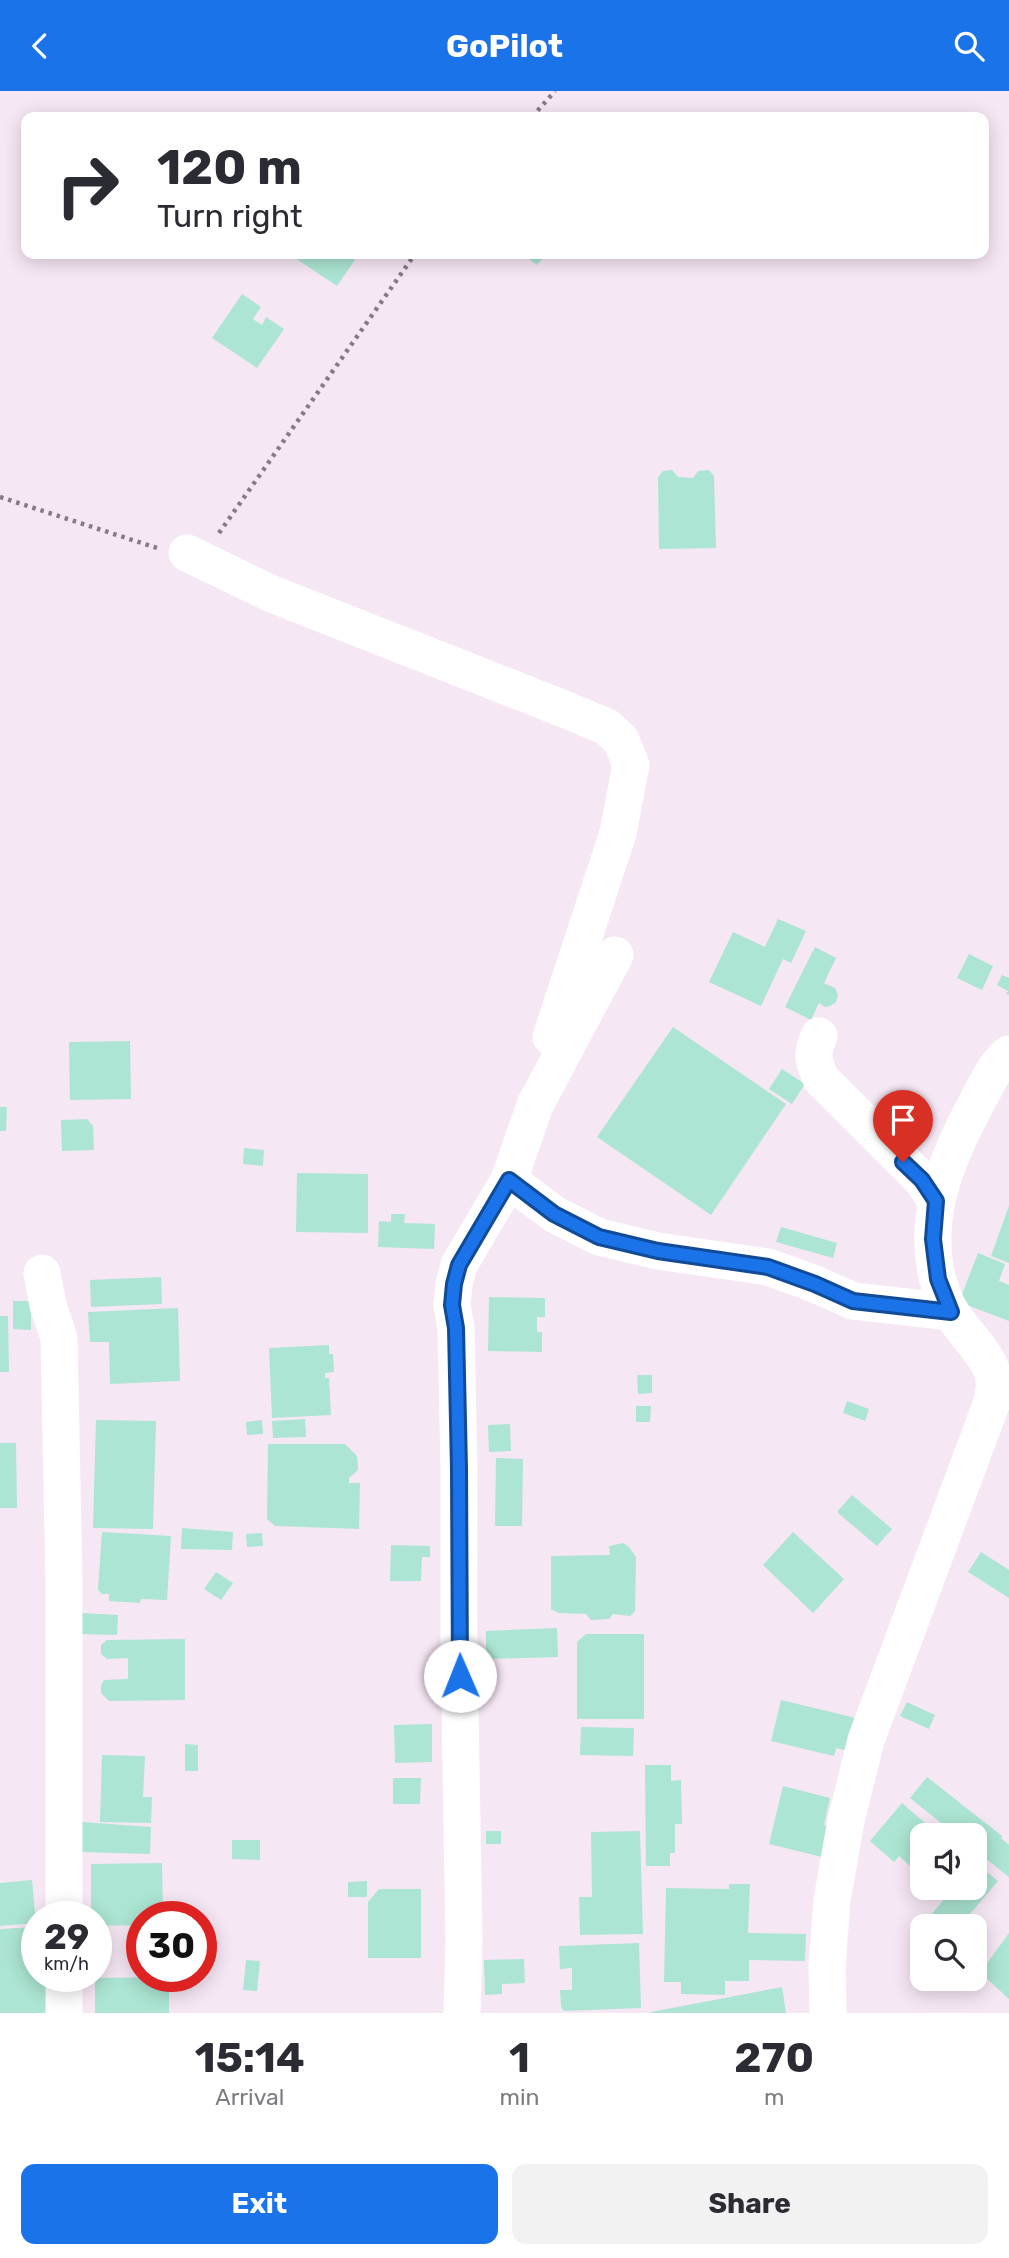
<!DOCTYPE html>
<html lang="en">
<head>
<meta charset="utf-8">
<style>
  :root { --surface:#fff; --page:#f2f2f3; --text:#2b2b33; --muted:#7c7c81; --accent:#1a73e8 }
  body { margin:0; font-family:Rubik,sans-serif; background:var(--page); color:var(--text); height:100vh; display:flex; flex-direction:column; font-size:26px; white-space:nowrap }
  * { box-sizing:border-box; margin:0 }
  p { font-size:23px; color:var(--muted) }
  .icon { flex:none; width:38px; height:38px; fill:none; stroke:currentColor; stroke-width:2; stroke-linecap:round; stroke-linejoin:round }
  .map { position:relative; height:1922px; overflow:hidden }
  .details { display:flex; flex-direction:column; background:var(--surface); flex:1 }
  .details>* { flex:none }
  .guide { position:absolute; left:21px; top:21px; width:968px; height:147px; border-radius:14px; box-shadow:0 4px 18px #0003; background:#fff; color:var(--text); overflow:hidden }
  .fabs { position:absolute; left:910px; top:1732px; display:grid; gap:14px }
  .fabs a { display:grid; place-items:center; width:77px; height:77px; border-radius:14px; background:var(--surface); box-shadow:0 4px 18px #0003; font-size:35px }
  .speed { position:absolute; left:21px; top:1810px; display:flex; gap:14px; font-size:35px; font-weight:700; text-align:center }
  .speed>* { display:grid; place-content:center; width:91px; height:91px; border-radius:50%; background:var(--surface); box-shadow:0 4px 18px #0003; line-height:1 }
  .speed small { font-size:18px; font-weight:400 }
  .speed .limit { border:10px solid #d22; background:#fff; color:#111 }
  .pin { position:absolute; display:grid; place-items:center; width:60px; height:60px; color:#fff; margin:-72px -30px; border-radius:50% 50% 50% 0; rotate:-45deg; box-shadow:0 0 7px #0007 }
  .pin .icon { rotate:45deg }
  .me { position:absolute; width:77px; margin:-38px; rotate:359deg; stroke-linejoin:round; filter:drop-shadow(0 0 5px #0008) }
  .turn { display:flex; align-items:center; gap:24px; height:147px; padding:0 21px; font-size:32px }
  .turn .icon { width:91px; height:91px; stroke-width:2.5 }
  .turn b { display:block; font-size:49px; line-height:60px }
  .eta { display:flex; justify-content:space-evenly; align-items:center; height:119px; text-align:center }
  .eta b { font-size:42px; font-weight:700; line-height:49px }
  .button { display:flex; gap:14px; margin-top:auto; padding:14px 21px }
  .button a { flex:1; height:80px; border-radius:14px; background:var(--accent); color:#fff; font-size:28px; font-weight:700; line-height:80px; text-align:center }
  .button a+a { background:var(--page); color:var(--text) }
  header { display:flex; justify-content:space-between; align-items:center; height:91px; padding:0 21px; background:var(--accent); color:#fff; font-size:32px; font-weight:700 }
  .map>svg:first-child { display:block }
</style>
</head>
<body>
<header><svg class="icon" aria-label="back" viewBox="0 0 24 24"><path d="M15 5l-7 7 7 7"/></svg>GoPilot<svg class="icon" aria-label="search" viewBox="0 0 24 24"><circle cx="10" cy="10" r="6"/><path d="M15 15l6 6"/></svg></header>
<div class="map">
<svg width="1009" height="1922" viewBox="0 0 1009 1922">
  <rect width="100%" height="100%" fill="#f6e7f5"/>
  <g fill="#ace5d3">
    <path d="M289,163H359L337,195Z"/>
    <path d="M522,163H546L537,174Z"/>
    <path d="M242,203L261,216L253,228L262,234L266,226L284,238L257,277L212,247Z"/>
    <path d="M672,379L678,386L693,387L698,380L709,379L714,385L716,457L659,458L658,386L663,380Z"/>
    <path d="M778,828L806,840L791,872L783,868L761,915L709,891L733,841L765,856Z"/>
    <path d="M815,856L836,867L824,892L835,897L838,904L836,911L830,915L825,916L819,912L811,929L785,916Z"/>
    <path d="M969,863L993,875L982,899L957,887Z"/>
    <path d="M1002,884L1009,887V904L1006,903L1008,900L997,894Z"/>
    <path d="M673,936L786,1013L711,1124L597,1046Z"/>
    <path d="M130,950L131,1008L70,1009L69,951Z"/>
    <path d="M782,978L805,993L792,1013L769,998Z"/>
    <path d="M0,1016H7L6,1040H0Z"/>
    <path d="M87,1028L93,1035L94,1059L62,1060L61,1029Z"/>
    <path d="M244,1057L264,1059L263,1075L243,1073Z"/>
    <path d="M297,1082L368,1083V1142L296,1141Z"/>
    <path d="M1009,1115V1172L991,1165Z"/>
    <path d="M391,1123H405L404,1132L435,1133L434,1158L378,1156L379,1130L391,1131Z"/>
    <path d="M781,1136L837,1152L833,1167L776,1151Z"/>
    <path d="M978,1162L1005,1173L999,1190L1009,1194V1230L959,1211Z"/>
    <path d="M161,1186L162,1213L91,1216L90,1189Z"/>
    <path d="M489,1206L545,1207V1226H537V1241H542V1261L488,1260Z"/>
    <path d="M13,1210H31V1239L13,1238Z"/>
    <path d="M178,1217L180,1290L110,1293L109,1251H90L88,1221Z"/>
    <path d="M0,1225H8L9,1281H0Z"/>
    <path d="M329,1254V1263H333L334,1281L325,1282V1287H329L331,1324L272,1327L269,1257Z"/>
    <path d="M637,1284H652V1302L638,1303Z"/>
    <path d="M847,1310L869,1318L865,1330L843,1322Z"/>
    <path d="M636,1315H651L650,1331H636Z"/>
    <path d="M305,1328L306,1346L273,1347L272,1330Z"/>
    <path d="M96,1329L156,1330L153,1438L93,1437Z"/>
    <path d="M262,1329L263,1343L247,1344L246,1331Z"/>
    <path d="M510,1333L511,1360L489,1361L488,1334Z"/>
    <path d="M0,1352H16L17,1417H0Z"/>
    <path d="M268,1353H345L357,1365L358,1379L349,1387V1392H360L359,1438L275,1435L267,1428Z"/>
    <path d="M496,1367L523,1368L522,1435H495Z"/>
    <path d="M852,1404L892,1438L877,1455L837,1421Z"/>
    <path d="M182,1437L233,1441L232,1459L181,1458Z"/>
    <path d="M102,1441L171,1445L167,1509L141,1508L140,1512L109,1510V1503H102L98,1499Z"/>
    <path d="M793,1441L844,1488L813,1522L763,1474Z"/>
    <path d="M262,1442L263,1455L247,1456L246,1443Z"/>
    <path d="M623,1452L629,1456L636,1466L635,1520L630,1525L613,1523L609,1528L591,1529L586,1523L559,1522L551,1518V1465L610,1464L609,1455Z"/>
    <path d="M391,1454L430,1455V1466H422L421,1490H390Z"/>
    <path d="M981,1461L1009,1479V1507L968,1481Z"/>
    <path d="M216,1481L233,1492L221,1509L204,1498Z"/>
    <path d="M82,1522L118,1524L117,1544L81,1543Z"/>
    <path d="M557,1537L558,1566L486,1568V1540Z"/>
    <path d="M586,1543H644V1628H577V1551Z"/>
    <path d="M185,1548V1609L109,1610L101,1602V1594L104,1589L128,1588V1567L107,1568L101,1563V1554L107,1549Z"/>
    <path d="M781,1609L864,1629L856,1662L836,1657L834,1665L771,1650Z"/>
    <path d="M907,1611L935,1624L929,1638L900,1625Z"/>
    <path d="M432,1633V1671L395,1672L394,1634Z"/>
    <path d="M581,1636L634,1637L633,1665L580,1664Z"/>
    <path d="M185,1653L198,1654V1680H185Z"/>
    <path d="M102,1664L145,1665L143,1706H152L151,1732L100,1731Z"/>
    <path d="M645,1674H671V1690L681,1689L682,1733H675V1762H670V1775H646Z"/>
    <path d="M927,1686L1002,1745L1001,1747L1009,1754V1786L975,1759V1745H957L910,1707Z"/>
    <path d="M393,1687H421L420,1713H393Z"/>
    <path d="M783,1695L830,1707L824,1734L838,1738L830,1768L769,1753Z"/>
    <path d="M902,1712L940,1745H922V1777L918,1782L899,1765L894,1771L870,1750Z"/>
    <path d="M82,1731L151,1736L150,1763L81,1761Z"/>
    <rect x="486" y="1740" width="15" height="13"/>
    <path d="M640,1740L643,1843L580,1844L579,1806H592L591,1741Z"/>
    <path d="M232,1749H260V1769L232,1768Z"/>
    <path d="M975,1771L998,1790L959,1836H922V1842L919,1839L953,1797H975Z"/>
    <path d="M162,1772L163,1825H142V1834L96,1835V1825H91V1773Z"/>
    <path d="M32,1789L36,1832L0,1835V1792Z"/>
    <path d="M367,1790V1806H348V1791Z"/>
    <path d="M729,1793H750L748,1842L806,1843L805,1870L749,1869V1890H725V1904L681,1903V1891H664L666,1797L729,1798Z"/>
    <path d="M379,1798H421V1867H368V1811Z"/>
    <path d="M37,1836V1885H49L51,1922H0V1838Z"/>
    <path d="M1009,1842V1908L985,1886V1875Z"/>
    <path d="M639,1852L641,1917L564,1920L561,1916L560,1899H572V1877L560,1878L559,1855Z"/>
    <path d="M524,1868L525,1892L502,1893V1903L485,1904L484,1869Z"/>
    <path d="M246,1869L260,1870L257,1900L243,1899Z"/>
    <path d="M169,1886V1922H95V1887Z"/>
    <path d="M782,1896L786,1922H651V1921Z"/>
  </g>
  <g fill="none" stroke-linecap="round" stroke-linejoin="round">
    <g stroke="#857b84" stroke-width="4.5" stroke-dasharray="3.5 5" stroke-linecap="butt">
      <path d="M532,26L555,0"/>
      <path d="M0,406L157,457"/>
      <path d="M219,442L415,163"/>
    </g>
    <g stroke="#fff" stroke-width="37">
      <path d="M187,462L272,503L569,620L607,636L621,649L631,674L618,742L551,946"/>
      <path d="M819,945C811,964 813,969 821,988L922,1089L936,1110"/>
      <path d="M509,1089L554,1123L599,1146L658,1160L768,1176L815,1193L853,1210L951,1221"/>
      <path d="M42,1182L48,1214L59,1247L64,1491V1825"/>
      <path d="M64,1922V1885"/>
      <path d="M462,1922L464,1849L459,1558V1378L456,1237L452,1214L454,1193L459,1174L509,1089L535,1014L615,864"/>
      <path d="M828,1922L827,1876L832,1809L846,1730L866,1649L992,1311C993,1305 995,1297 994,1290C992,1267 965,1243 952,1223C946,1214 941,1200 938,1189C921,1126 948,1065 977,1011C986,995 994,974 1009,963"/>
    </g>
  </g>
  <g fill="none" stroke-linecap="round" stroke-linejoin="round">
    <defs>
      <path id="route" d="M460,1585L459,1378L456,1237L452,1214L454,1193L459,1174L509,1089L554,1123L599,1146L658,1160L768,1176L815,1193L853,1210L951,1221L938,1188L933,1148L936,1110L922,1089L903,1071"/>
    </defs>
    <use href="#route" stroke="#114b97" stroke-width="18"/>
    <use href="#route" stroke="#1a73e8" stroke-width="12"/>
  </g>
</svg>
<div class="fabs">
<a><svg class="icon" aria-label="sound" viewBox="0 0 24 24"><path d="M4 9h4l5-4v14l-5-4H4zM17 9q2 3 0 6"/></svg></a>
<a><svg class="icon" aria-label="search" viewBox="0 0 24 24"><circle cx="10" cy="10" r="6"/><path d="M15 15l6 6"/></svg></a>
</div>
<div class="speed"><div>29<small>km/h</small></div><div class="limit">30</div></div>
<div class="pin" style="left:903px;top:1071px;background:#d93025"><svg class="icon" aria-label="arrive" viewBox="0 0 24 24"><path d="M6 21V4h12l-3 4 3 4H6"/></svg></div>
<svg class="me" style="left:460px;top:1585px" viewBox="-20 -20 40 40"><circle r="19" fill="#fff"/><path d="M0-13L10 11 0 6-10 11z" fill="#1a73e8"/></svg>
<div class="guide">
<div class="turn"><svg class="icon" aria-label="right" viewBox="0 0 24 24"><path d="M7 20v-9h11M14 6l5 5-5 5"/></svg><div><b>120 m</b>Turn right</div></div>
</div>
</div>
<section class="details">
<div class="eta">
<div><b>15:14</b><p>Arrival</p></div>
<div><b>1</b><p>min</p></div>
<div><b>270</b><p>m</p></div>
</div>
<div class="button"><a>Exit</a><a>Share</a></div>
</section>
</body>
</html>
